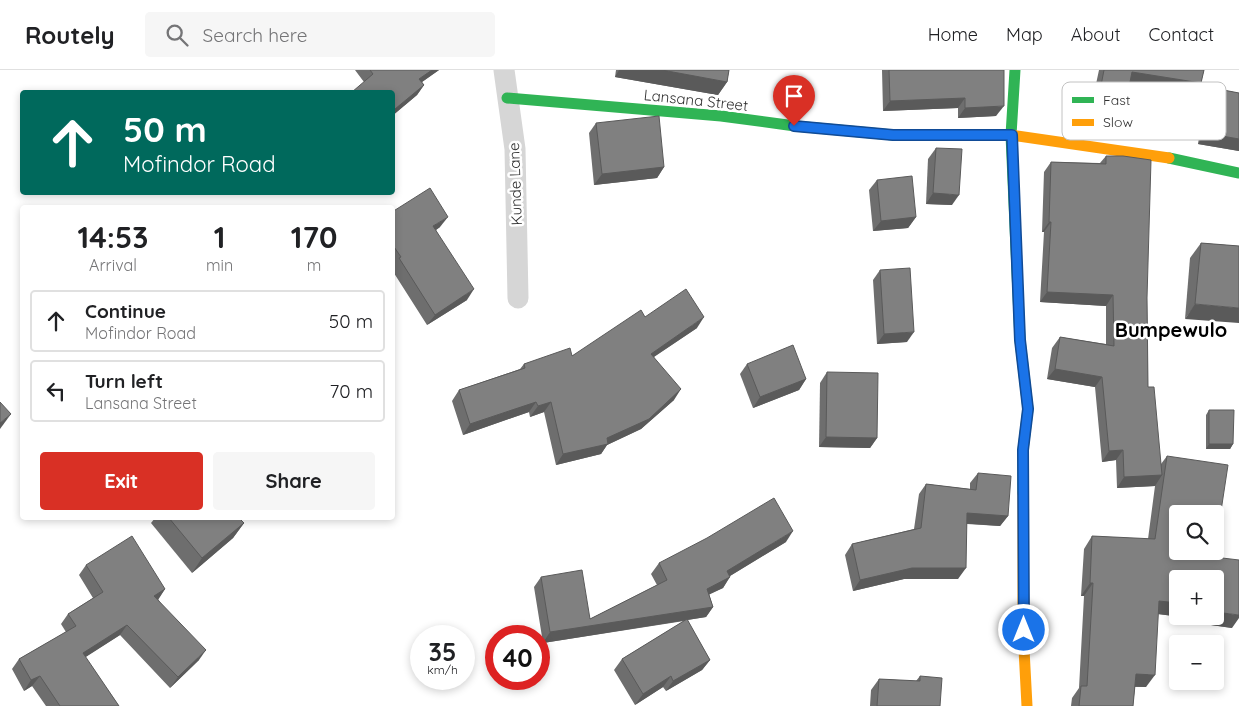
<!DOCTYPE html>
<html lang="en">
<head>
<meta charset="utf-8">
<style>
  :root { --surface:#fff; --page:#f6f6f6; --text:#202124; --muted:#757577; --line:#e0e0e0; --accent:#d93025 }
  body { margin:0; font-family:Quicksand,sans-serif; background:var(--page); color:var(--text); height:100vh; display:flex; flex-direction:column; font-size:19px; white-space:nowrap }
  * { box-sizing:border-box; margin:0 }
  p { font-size:16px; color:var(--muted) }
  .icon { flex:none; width:28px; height:28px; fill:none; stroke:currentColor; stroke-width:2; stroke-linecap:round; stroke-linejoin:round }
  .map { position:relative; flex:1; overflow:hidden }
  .side { position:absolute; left:20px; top:135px; width:375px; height:315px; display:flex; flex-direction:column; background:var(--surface); border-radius:5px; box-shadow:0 2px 8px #0003 }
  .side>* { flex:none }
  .guide { position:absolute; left:20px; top:20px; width:375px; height:105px; border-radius:5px; box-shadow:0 2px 8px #0003; background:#00695c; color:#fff; overflow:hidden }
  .fabs { position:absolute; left:1169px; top:435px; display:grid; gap:10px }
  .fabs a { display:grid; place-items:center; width:55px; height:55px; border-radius:5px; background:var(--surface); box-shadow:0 2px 8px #0003; font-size:25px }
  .speed { position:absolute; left:410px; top:555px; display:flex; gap:10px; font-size:25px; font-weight:700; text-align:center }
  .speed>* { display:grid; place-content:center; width:65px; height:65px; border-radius:50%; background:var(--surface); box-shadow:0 2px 8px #0003; line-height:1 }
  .speed small { font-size:12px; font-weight:400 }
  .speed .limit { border:8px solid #d22; background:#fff; color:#111 }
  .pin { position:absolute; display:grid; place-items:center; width:42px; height:42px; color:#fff; margin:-51px -21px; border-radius:50% 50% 50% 0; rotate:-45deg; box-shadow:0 0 5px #0007 }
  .pin .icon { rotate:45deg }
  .me { position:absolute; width:55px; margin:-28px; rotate:0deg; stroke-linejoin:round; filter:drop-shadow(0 0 4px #0008) }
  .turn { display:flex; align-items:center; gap:18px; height:105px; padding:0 20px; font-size:22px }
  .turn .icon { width:65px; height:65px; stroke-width:2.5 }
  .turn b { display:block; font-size:35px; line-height:42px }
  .eta { display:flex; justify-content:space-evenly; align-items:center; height:85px; text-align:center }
  .eta b { font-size:30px; font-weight:700; line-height:35px }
  .action { display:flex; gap:10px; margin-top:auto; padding:10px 20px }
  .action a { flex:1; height:58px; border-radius:5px; background:var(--accent); color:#fff; font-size:20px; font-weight:700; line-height:58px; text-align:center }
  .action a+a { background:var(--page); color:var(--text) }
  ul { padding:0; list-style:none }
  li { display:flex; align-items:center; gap:15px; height:62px; margin:0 10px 8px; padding:0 10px; border:2px solid var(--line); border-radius:5px }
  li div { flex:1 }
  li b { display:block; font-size:19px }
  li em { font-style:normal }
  header { display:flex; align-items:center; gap:30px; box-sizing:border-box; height:70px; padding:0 25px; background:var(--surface); border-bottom:1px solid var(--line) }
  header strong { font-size:24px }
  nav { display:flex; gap:28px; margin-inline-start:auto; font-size:18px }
  .search { width:350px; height:45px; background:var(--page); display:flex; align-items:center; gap:12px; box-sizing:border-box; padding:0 18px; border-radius:5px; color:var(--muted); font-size:19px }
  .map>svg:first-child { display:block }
</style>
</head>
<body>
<header>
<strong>Routely</strong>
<div class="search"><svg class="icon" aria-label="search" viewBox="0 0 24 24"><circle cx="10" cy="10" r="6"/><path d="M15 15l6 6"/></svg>Search here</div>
<nav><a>Home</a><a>Map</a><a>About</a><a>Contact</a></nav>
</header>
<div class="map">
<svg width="1239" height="636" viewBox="0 0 1239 636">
  <rect width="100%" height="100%" fill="#fff"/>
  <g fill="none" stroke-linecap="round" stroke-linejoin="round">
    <path stroke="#d6d6d6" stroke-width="21" d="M504,0L515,79L518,228"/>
    <g stroke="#30b455" stroke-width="11">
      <path d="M1015,0L1011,65L1020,270L1028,339L1023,380V423"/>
      <path d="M507,28L721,46L795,56L893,65H949"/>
      <path d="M1169,88L1239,103"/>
    </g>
    <g stroke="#ff9f0a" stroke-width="11">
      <path d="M949,65H1011L1169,88"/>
      <path d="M1023,423V560L1027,636"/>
    </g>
  </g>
  <g fill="#6e6e6e" fill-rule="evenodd">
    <path d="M355,0H439L422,12L424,15L417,25L392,46V22L364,12Z"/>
    <path d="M616,0H729L727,12L718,25L615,7Z"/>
    <path d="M882,0H1004L996,46L958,48V38L883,41Z"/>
    <path d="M1099,0H1204L1201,13L1194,24L1130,13L1125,37L1117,47L1090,42Z"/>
    <path d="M1213,18L1239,23V81L1198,74L1205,29Z"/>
    <path d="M596,53L664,97L657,108L594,115L589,63Z"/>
    <path d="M936,78L952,135L926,134L928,89Z"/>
    <path d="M1106,86L1147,228L1148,317L1161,394L1167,386L1214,487L1232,558L1197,553V549L1158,544L1146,617H1135L1133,636H1071L1072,628L1079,618L1084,526H1081L1084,479L1092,466L1148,469L1155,416L1117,418L1116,390L1102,392L1095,317L1047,309L1052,278L1060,267L1106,274V236L1040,232L1044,162H1042L1044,102L1051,92L1100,93ZM1215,509V546H1178Z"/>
    <path d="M877,110L916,147L908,158L873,161L869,120Z"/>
    <path d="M392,142L440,157L436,160L467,230L427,255L392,200Z"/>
    <path d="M1201,173L1239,176L1185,249L1190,188Z"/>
    <path d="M880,200L907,272L877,274L873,210Z"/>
    <path d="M645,247L697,258L654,287L674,330L641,359L607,375L601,384L556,395L544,342L530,347L529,342L463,365L452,331L459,320L520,299L524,294L572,286Z"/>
    <path d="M747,294L806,309L799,320L753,338L740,304Z"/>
    <path d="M827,302L877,368L870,378L819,377L820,313Z"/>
    <path d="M1209,340L1233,374L1230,379H1206V345Z"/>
    <path d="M978,403L1008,446L1000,456L967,454L958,509H904L853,521L845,485L852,474L914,459L919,424L926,414L970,419V413Z"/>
    <path d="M155,448H239L244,453L233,468L192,503L151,453Z"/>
    <path d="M786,472L730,506L723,518L709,524L713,537L706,547L687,550L710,590L702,600L666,621L663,617L635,635L614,600L622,589L684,551L543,573L534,517L541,507L590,549L657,515L651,504L659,493Z"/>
    <path d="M86,495L165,519L158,529L199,590L170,618L120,565L85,587L119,636H46L32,616L24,621L12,599L19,589L66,562L61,554L68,544L93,528L79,505Z"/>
    <path d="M920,606L940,636H870L871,620L879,609L916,611Z"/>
  </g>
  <g fill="#5a5a5a">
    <path d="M432,0H439L412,19L419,9Z"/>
    <path d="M619,0H662L727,12L718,25L615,7Z"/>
    <path d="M1132,2L1201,13L1194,24L1125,12Z"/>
    <path d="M424,15L417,25L392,46V43L395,39Z"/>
    <path d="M965,28L958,38L883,41L890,31Z"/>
    <path d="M1098,31L1125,37L1117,47L1090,42Z"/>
    <path d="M1004,36L996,46L958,48L965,38Z"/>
    <path d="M1205,63L1239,69V81L1198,74Z"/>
    <path d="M664,97L657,108L594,115L602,104Z"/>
    <path d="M933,123L959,125L952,135L926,134Z"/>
    <path d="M448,147L440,157L426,167L433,156Z"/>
    <path d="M916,147L908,158L873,161L881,151Z"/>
    <path d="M1049,152H1051L1044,162H1042Z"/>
    <path d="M474,219L467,230L427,255L435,245Z"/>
    <path d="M1047,222L1113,225L1106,236L1040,232Z"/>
    <path d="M1195,234L1239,238V253L1185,249Z"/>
    <path d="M704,247L697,258L643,294L651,284Z"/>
    <path d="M914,262L907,272L877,274L884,264Z"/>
    <path d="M1055,299L1102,307L1095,317L1047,309Z"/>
    <path d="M806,309L799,320L753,338L760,327Z"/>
    <path d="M681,319L674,330L641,359L607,375L601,384L556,395L563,384L607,368Z"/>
    <path d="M536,332L529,342L463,365L470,354Z"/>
    <path d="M551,332L544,342L530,347L538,336Z"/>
    <path d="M11,344L0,359V353Z"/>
    <path d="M826,367L877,368L870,378L819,377Z"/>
    <path d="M1209,374H1233L1230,379H1206Z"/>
    <path d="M1123,380L1116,390L1102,392L1109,381Z"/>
    <path d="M1162,405L1155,416L1117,418L1124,407Z"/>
    <path d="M967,443L1008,446L1000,456L959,453Z"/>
    <path d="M244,453L233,468L192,503L202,488Z"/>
    <path d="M793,461L786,472L720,512L727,501Z"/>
    <path d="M912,498H966L958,509H904L853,521L860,510Z"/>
    <path d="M730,507L723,518L700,529L707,519Z"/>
    <path d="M1090,513H1093L1084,526H1081Z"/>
    <path d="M165,519L158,530L154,526Z"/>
    <path d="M1159,531L1178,533V546H1199L1197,549L1150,543Z"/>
    <path d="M713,537L706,547L543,573L550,562Z"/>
    <path d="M1215,542L1239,545V548L1232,558L1197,553L1202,546H1215Z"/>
    <path d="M127,555L120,565L75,594L83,583Z"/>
    <path d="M206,580L199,590L170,618L178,607Z"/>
    <path d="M710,590L702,600L666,621L673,611Z"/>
    <path d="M1136,604L1155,605L1146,617L1127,616Z"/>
    <path d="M40,606L32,616L24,621L31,610Z"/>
    <path d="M671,606L663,617L635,635L643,624Z"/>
  </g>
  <g fill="#808080" stroke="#5a5a5a" fill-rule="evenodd">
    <path d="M370,0H432L419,9L424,15L395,39L392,36V22H352L373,4Z"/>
    <path d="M662,0H729L727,12Z"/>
    <path d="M889,0H1004V36L965,38V28L890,31Z"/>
    <path d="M1104,0H1204L1201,13L1132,2L1125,37L1098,31Z"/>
    <path d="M1213,18L1239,23V69L1205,63Z"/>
    <path d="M659,46L664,97L602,104L596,53Z"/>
    <path d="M936,78L962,79L959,125L933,123Z"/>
    <path d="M1106,86H1123L1151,90L1147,228L1148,317H1154L1162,405L1124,407L1123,380L1109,381L1102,307L1055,299L1060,267L1114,276L1113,225L1047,222L1051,152H1049L1051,92L1106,94Z"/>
    <path d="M912,106L916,147L881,151L877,110Z"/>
    <path d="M430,118L448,147L433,156L474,219L435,245L399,188L401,187L392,174V142Z"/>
    <path d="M1201,173L1239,176V238L1195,234Z"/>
    <path d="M910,198L914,262L884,264L880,200Z"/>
    <path d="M686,219L704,247L651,284L681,319L649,349L607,368L608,374L563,384L551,332L538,336L536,332L470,354L459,320L525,298L524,294L570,278L572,286L641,240L645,247Z"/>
    <path d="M793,275L806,309L760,327L747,294Z"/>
    <path d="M827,302L878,303L877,368L826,367Z"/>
    <path d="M0,332L11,344L0,353Z"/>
    <path d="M1209,340H1234L1233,374H1209Z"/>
    <path d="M1167,386L1228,395L1214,487L1239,490V545L1215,542V509H1178V533L1159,531L1155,605L1136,604L1133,636H1079L1081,616H1087L1093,513H1090L1092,466L1155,469ZM1178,444H1215V481H1178Z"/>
    <path d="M978,403L1011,406L1008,446L967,443L966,498H912L860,510L852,474L921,458L926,414L976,420Z"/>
    <path d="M774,428L793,461L727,501L730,507L707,519L713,537L550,562L541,507L582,500L590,549L667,510L659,493L707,468Z"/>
    <path d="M169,448H239L244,453L202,488Z"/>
    <path d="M132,466L165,519L154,526L206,580L178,607L127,555L83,583L119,636H60L40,606L31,610L19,589L76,556L68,544L103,522L86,495Z"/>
    <path d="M687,549L710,590L673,611L671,606L643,624L622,589Z"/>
    <path d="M920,606L942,608L940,636H877L879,609L920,611Z"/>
  </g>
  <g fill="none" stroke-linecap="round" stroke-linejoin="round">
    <defs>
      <path id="route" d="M794,56L893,65H1012L1020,270L1028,339L1023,380L1024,560"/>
    </defs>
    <use href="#route" stroke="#114b97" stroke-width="12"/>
    <use href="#route" stroke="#1a73e8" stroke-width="9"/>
  </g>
  <g text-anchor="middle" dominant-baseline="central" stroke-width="5" stroke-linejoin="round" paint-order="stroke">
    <g font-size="15" fill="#323232" stroke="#fff">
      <text transform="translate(696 30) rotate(6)">Lansana Street</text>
      <text transform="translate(515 114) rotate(-92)">Kunde Lane</text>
    </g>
    <g font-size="20" font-weight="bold" fill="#000" stroke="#fff">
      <text x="1171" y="259">Bumpewulo</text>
    </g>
  </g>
  <rect x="1062" y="12" width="164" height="58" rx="8" fill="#fff" stroke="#c2c2c2" stroke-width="1"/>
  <rect x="1072" y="27" width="22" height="6" fill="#30b455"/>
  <rect x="1072" y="49" width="22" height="7" fill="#ff9f0a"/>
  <g font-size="14" fill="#323232">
    <text x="1103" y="35">Fast</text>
    <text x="1103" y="57">Slow</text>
  </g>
</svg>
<div class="fabs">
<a><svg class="icon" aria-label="search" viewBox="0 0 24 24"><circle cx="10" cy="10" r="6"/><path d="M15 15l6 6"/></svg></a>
<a>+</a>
<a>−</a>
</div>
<div class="speed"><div>35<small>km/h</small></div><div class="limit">40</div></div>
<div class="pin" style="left:794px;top:56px;background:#d93025"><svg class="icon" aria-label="arrive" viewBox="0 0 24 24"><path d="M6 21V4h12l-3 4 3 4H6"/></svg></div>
<svg class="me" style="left:1024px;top:560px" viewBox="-20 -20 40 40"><circle r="17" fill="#1a73e8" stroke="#fff" stroke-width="3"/><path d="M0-11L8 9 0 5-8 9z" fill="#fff"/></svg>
<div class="guide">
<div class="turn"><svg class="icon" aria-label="ahead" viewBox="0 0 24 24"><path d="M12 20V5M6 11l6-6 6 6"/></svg><div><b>50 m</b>Mofindor Road</div></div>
</div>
<section class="side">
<div class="eta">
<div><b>14:53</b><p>Arrival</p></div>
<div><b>1</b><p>min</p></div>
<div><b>170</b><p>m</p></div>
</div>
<ul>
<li><svg class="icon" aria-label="ahead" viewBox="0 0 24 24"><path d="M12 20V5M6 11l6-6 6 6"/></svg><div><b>Continue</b><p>Mofindor Road</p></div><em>50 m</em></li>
<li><svg class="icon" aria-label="left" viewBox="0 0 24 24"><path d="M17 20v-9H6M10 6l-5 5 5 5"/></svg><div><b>Turn left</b><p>Lansana Street</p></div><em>70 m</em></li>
</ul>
<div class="action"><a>Exit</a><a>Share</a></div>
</section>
</div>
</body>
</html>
